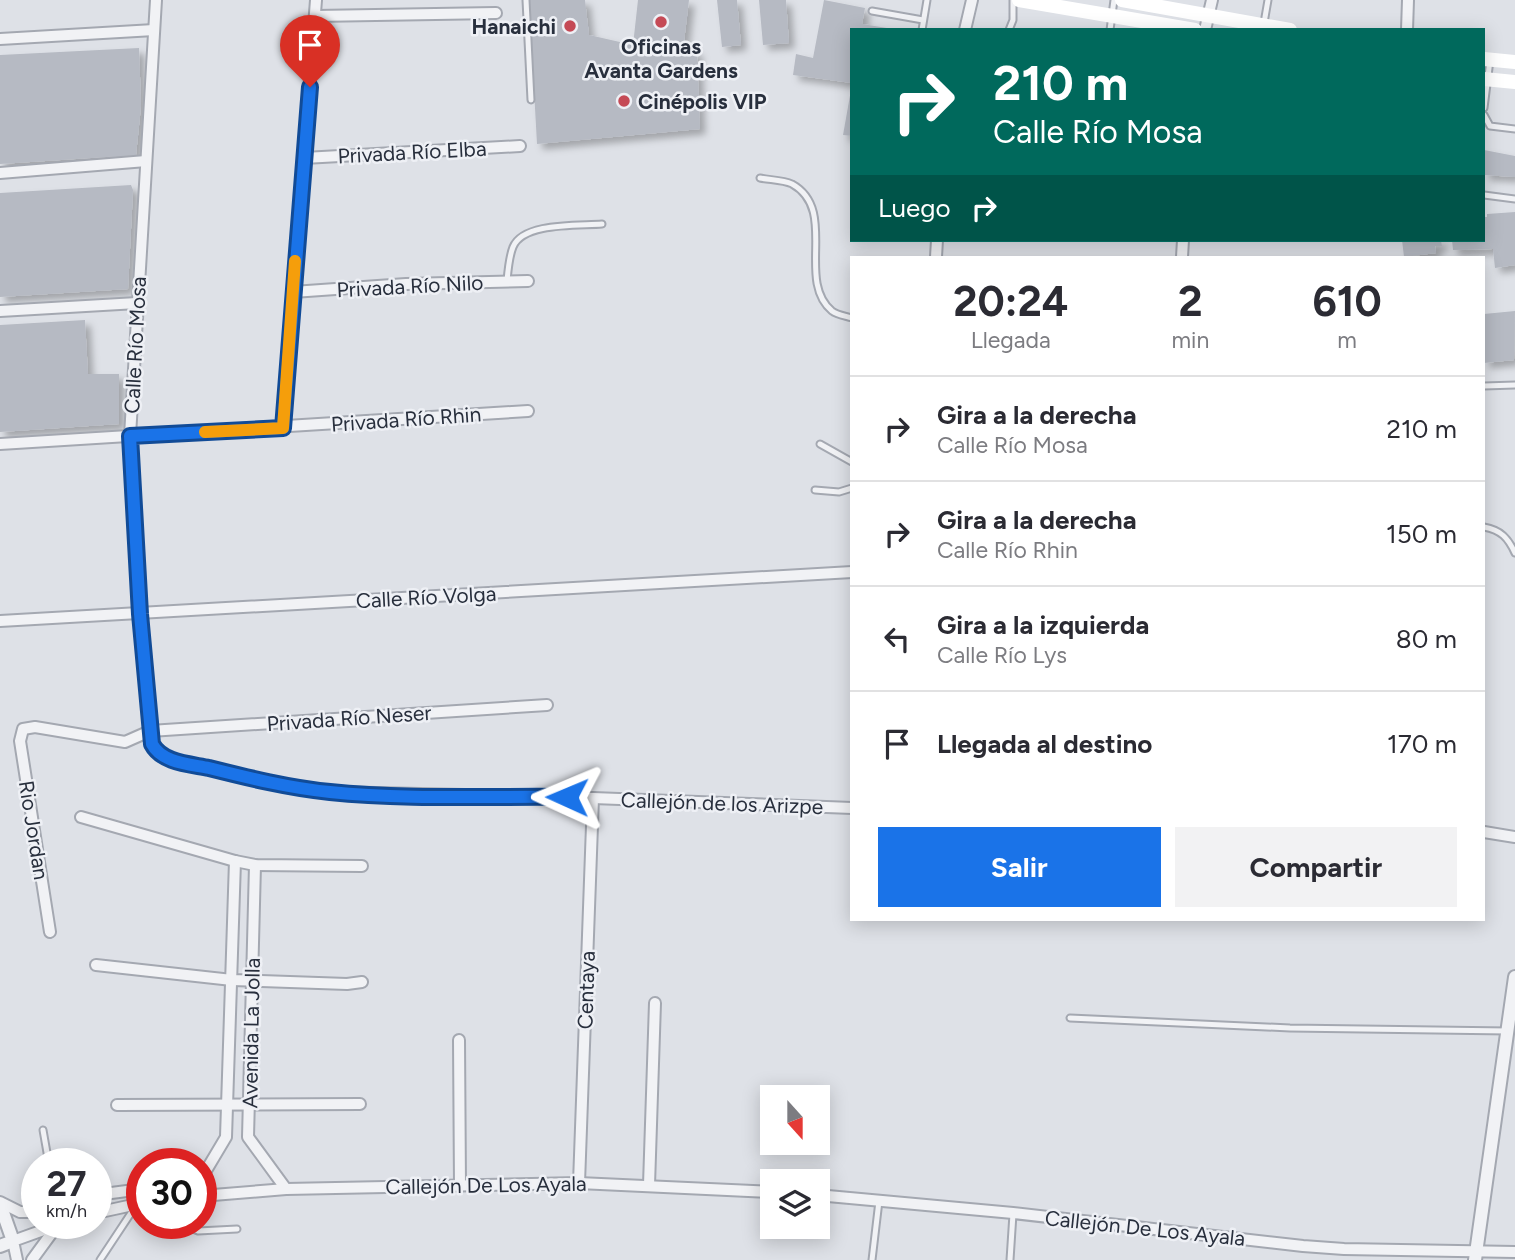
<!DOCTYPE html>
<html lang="es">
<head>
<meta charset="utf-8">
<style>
  :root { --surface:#fff; --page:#f2f2f3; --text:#2b2b33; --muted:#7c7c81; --line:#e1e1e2; --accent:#1a73e8 }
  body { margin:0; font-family:Figtree,sans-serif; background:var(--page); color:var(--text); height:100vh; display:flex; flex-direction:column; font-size:26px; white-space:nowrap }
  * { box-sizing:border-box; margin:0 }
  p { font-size:23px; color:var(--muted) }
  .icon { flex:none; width:38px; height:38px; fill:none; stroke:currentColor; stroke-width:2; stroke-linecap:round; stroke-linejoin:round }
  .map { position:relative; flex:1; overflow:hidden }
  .side { position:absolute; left:850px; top:256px; width:635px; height:665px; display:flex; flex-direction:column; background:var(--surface); border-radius:0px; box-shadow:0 4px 18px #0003 }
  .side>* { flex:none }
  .top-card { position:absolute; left:850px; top:28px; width:635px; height:214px; border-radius:0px; box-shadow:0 4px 18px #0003; background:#00695c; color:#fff; overflow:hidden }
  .needle { width:46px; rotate:159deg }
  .controls { position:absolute; left:760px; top:1085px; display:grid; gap:14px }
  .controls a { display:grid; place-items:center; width:70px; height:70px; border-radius:0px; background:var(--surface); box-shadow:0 4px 18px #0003; font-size:35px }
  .speed { position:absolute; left:21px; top:1148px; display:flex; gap:14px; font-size:35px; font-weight:700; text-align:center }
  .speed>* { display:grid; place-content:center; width:91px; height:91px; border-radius:50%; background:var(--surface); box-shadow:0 4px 18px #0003; line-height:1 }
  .speed small { font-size:18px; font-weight:400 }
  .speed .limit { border:10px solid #d22; background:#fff; color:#111 }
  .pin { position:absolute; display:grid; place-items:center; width:60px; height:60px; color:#fff; margin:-72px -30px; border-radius:50% 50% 50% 0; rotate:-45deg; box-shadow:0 0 7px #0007 }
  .pin .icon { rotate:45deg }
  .me { position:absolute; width:77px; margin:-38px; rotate:271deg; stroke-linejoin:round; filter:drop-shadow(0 0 5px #0008) }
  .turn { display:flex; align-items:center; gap:24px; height:147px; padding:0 28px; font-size:32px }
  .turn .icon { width:91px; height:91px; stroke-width:2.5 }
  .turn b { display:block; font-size:49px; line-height:60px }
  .then { display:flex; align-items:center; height:66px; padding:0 28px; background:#0003; gap:14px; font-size:26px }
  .eta { display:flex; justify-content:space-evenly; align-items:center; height:119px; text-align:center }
  .eta b { font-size:42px; font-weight:700; line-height:49px }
  .button { display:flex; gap:14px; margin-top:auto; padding:14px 28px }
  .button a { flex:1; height:80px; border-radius:0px; background:var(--accent); color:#fff; font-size:28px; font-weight:700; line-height:80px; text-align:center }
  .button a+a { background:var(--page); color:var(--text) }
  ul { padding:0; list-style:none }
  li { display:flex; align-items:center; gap:21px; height:105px; padding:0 28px; border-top:2px solid var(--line) }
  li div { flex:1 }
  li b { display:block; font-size:26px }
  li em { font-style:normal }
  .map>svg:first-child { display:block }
</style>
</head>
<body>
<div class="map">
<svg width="1515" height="1260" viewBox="0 0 1515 1260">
  <defs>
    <filter id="shadow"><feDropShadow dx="5.5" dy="5.5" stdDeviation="3.5" flood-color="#0004"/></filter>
  </defs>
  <rect width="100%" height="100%" fill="#dee1e7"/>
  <g fill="#b6bac3" filter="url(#shadow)">
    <path d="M529,0H585L589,35L633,45L638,0H689L683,50H697L700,129L537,144Z"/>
    <path d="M717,0H737L741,45L722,47Z"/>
    <path d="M759,0H786L789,43L763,45Z"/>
    <path d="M824,0L865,8L862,24L887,28L852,30V83L793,75L796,54L813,58Z"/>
    <path d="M139,48L141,106L136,155L0,164V55Z"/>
    <path d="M851,90H852V136L843,135Z"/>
    <path d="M1484,150L1515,156V177L1484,175Z"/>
    <path d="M131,185L133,190L128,289L0,297V193Z"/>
    <path d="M1515,212V265L1495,268L1493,249L1453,250L1452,240H1484V217H1487V214Z"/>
    <path d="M1402,240H1441L1442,246H1435L1436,253L1404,257Z"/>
    <path d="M1515,311L1514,360L1484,363V314Z"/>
    <path d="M85,320L88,374H119V424L0,432V325Z"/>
  </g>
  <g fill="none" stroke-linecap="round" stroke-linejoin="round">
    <defs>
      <g id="service">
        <path d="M526,0L531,100"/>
        <path d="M872,11L923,20"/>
        <path d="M1264,23L1268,0"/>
        <path d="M922,30L927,0"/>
        <path d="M1009,30L1013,20V0"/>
        <path d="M1110,30L1114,0"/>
        <path d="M1484,108L1490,60"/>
        <path d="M1484,115L1490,126L1515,129"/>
        <path d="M760,178C770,180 783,180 792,184C839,210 795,280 832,311C837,315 846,316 852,318"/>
        <path d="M1484,195L1515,199"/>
        <path d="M507,281C508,270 509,257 513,247C523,222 579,226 602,224"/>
        <path d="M1484,386L1515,385"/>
        <path d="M820,444L852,462"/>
        <path d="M815,490L839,492L852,488"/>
        <path d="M1484,527C1501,530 1508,538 1515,553"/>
        <path d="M1070,1018L1290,1028L1508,1031"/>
        <path d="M43,1130L49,1164"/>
        <path d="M191,1223L193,1229L198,1231L237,1229"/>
        <path d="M100,1260L137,1204"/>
        <path d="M872,1260L879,1201"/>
        <path d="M1010,1260L1013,1214"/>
      </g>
      <g id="minor">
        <path d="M156,0L130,436L140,614L152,744L155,751L171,759L275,783L331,792L593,798L852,808"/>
        <path d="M315,16L496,13"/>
        <path d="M965,30L972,0"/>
        <path d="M1205,30L1212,0"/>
        <path d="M1407,30L1408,0"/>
        <path d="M0,39L154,30"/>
        <path d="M304,158L520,146"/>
        <path d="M0,173L146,161"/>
        <path d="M936,257L937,240"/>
        <path d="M1182,257L1183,240"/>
        <path d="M293,292L406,284L528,281"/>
        <path d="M0,311L137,303"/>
        <path d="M283,427L316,0"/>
        <path d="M0,444L528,411"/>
        <path d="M0,621L852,572"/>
        <path d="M81,817L235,861L255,865L362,866"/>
        <path d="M1484,832L1515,837"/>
        <path d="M255,865L248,1137L286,1189"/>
        <path d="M50,932L20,741L23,729L35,727L125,742L150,731L547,705"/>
        <path d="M96,965L232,980L347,984L362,982"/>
        <path d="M459,1040L460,1186"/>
        <path d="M117,1105L360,1104"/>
        <path d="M201,1179L226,1137L235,861"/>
        <path d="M579,1183L593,798"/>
        <path d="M649,1185L655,1003"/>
        <path d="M96,1195L142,1189"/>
        <path d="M817,1195L1013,1213L1303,1246L1344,1249L1515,1252"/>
        <path d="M201,1196L286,1189L579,1183L772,1192"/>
        <path d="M0,1202L20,1212H37"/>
        <path d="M96,1213L142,1203"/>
        <path d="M17,1260L13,1241L63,1223"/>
        <path d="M32,1260L59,1223"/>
      </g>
      <g id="tertiary">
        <path d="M0,1204L13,1241L0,1246"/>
        <path d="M1475,1260L1515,977"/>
      </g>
    </defs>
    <use href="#service" stroke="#a4a8b1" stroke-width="9"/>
    <use href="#minor" stroke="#a4a8b1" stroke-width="14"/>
    <use href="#tertiary" stroke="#a4a8b1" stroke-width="16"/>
    <use href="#service" stroke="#f1f2f5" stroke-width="5"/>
    <use href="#minor" stroke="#f1f2f5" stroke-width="10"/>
    <use href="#tertiary" stroke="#f1f2f5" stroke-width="12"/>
    <g stroke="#fff" stroke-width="14">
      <path d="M1019,0L1195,30"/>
      <path d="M1122,0L1290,30"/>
      <path d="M1484,59L1515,62"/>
      <path d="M1484,79L1515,82"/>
    </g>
  </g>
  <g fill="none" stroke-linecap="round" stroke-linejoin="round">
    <defs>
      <path id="route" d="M310,87L283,428L130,436L140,614L152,744C162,763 190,764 209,768C249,778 289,788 330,792C406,800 490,796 567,797"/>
    </defs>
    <use href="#route" stroke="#114b97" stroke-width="18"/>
    <use href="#route" stroke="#1a73e8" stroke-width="12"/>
    <path stroke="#f59e0b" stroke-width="12" d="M205,432L283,428L295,261"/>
  </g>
  <g fill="#c54a56" stroke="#eef0f5" stroke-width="2.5">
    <circle cx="661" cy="22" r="7"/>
    <circle cx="570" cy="26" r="7"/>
    <circle cx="624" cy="101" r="7"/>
  </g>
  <g text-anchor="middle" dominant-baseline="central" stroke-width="5" stroke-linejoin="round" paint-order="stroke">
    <g font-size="21" font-weight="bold" fill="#282f3d" stroke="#eef0f5" text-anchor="end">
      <text x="556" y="26">Hanaichi</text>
      <text x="661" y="46" text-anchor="middle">Oficinas<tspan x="661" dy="24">Avanta Gardens</tspan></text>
      <text x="638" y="101" text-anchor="start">Cinépolis VIP</text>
    </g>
    <g font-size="21" fill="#282f3d" stroke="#eef0f5">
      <text transform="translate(412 152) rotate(-3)">Privada Río Elba</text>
      <text transform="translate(410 286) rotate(-3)">Privada Río Nilo</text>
      <text transform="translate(135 345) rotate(-87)">Calle Río Mosa</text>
      <text transform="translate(406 419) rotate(-4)">Privada Río Rhin</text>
      <text transform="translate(426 597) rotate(-3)">Calle Río Volga</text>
      <text transform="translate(349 718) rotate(-4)">Privada Río Neser</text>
      <text transform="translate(722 803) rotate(2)">Callejón de los Arizpe</text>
      <text transform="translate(34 830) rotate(81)">Rio Jordan</text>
      <text transform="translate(586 990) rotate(-88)">Centaya</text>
      <text transform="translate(251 1033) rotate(-89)">Avenida La Jolla</text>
      <text transform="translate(486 1185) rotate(-1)">Callejón De Los Ayala</text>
      <text transform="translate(1145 1228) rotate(6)">Callejón De Los Ayala</text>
    </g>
  </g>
</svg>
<div class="controls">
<a><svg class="needle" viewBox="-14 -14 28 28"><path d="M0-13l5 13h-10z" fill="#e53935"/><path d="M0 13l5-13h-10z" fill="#7c7c81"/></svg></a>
<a><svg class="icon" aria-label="layers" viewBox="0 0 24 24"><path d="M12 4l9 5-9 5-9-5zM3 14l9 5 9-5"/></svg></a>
</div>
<div class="speed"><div>27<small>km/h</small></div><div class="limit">30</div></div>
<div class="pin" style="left:310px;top:87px;background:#d93025"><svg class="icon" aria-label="arrive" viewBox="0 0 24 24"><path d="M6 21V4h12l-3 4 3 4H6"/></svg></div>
<svg class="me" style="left:567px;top:797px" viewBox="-20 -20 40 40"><path d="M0-17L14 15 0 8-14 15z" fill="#1a73e8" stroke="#fff" stroke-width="4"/></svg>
<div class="top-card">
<div class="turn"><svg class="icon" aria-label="right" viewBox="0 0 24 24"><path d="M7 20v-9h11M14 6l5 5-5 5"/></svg><div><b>210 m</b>Calle Río Mosa</div></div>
<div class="then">Luego<svg class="icon" aria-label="right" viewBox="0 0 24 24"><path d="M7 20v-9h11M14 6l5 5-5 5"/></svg></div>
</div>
<section class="side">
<div class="eta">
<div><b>20:24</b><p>Llegada</p></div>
<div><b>2</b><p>min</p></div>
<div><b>610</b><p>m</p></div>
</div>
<ul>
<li><svg class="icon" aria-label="right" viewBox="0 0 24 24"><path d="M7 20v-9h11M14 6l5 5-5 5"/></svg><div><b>Gira a la derecha</b><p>Calle Río Mosa</p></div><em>210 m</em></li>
<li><svg class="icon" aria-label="right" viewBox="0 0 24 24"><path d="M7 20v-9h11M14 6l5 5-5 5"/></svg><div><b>Gira a la derecha</b><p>Calle Río Rhin</p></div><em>150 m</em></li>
<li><svg class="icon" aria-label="left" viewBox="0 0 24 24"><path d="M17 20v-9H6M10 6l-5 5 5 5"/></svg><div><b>Gira a la izquierda</b><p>Calle Río Lys</p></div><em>80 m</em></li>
<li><svg class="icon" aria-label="arrive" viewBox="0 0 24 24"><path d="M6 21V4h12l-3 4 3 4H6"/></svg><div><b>Llegada al destino</b></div><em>170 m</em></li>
</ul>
<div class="button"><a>Salir</a><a>Compartir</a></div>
</section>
</div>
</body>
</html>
